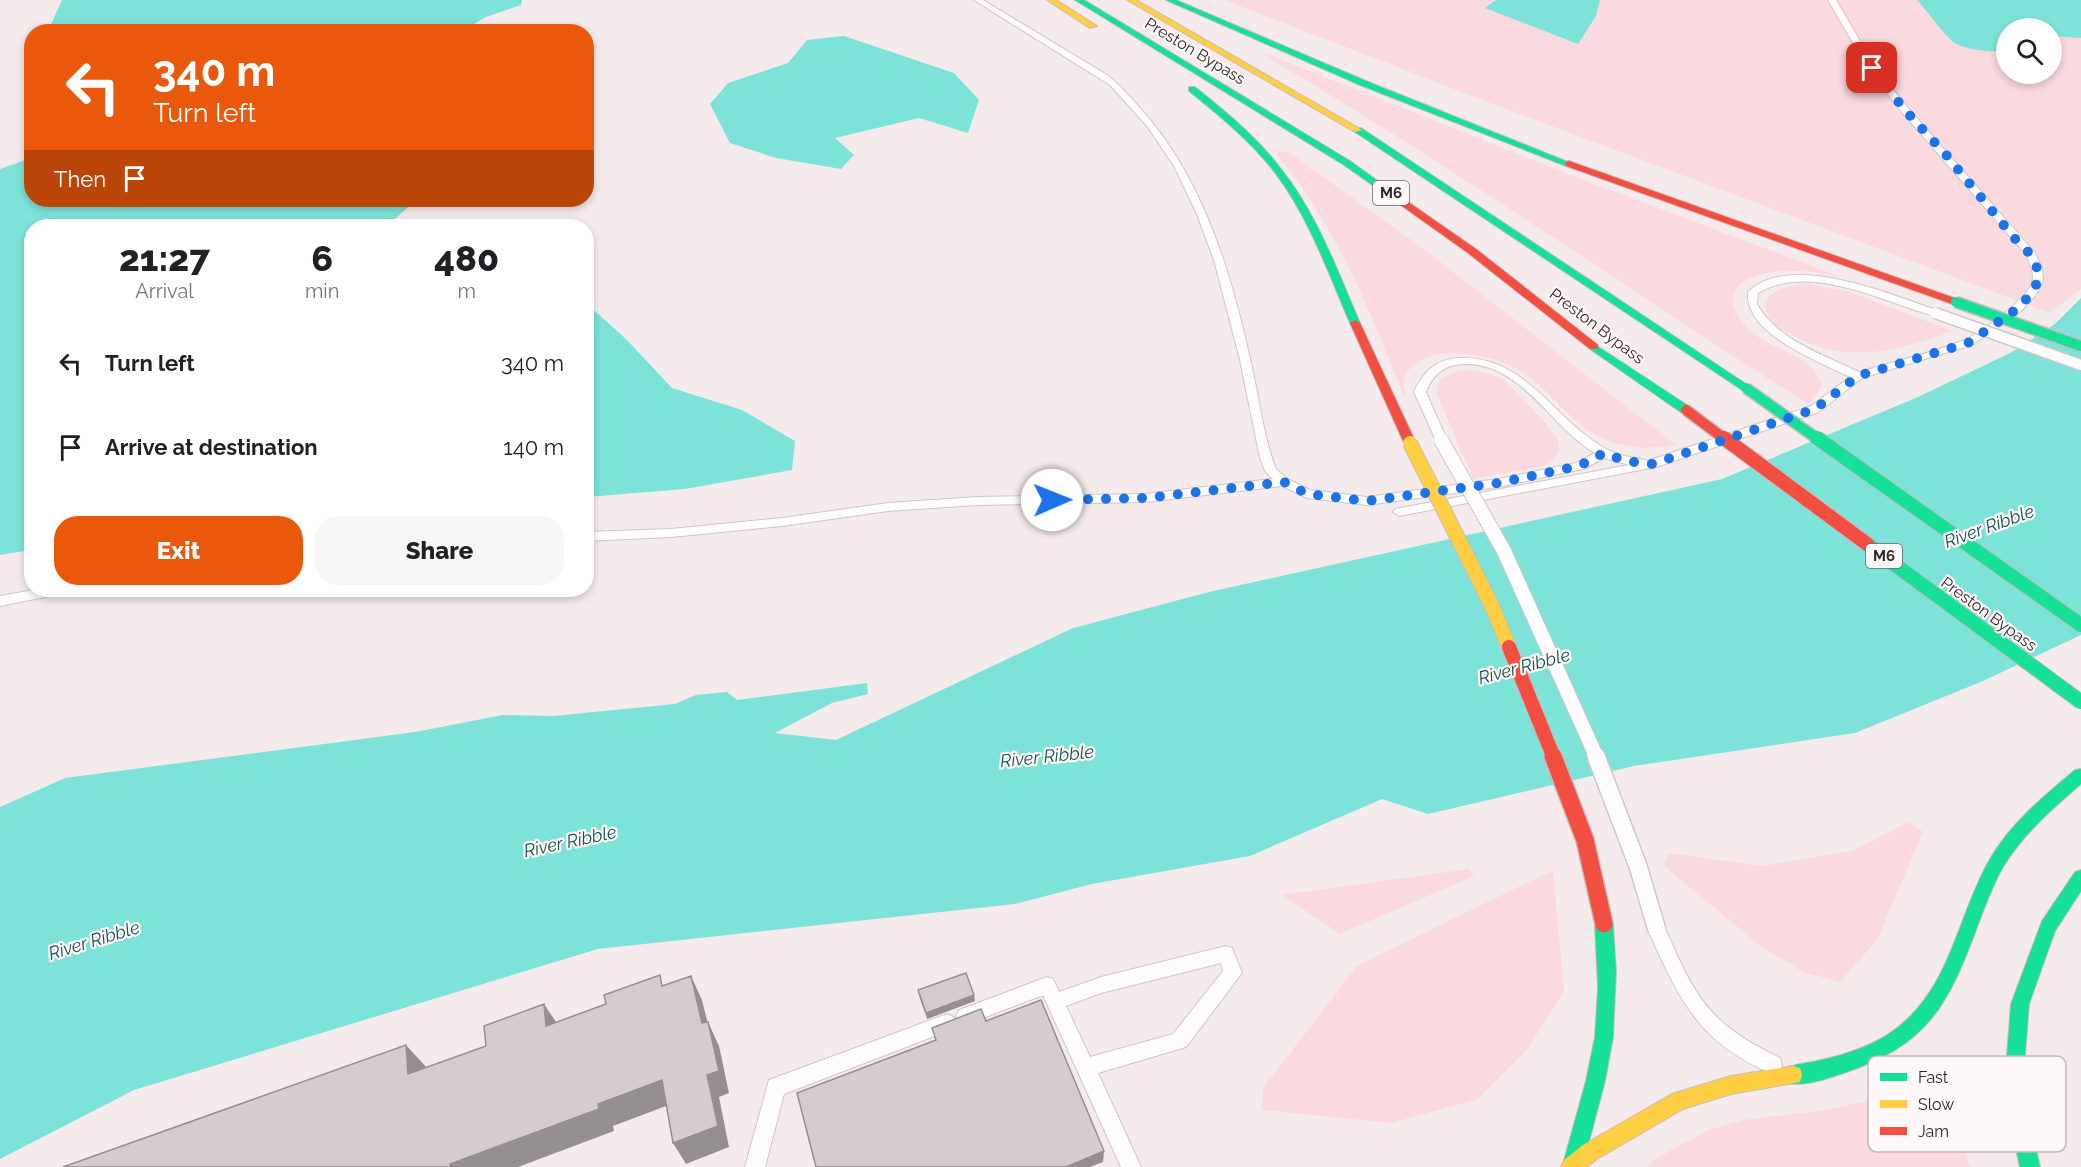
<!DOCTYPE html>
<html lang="en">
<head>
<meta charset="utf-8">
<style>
  :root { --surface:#fff; --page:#f6f6f6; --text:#202124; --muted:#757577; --accent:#ea580c }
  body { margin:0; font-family:Raleway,sans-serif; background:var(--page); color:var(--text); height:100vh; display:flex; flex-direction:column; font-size:22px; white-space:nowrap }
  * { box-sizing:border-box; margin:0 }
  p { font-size:20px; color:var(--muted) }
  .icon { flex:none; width:33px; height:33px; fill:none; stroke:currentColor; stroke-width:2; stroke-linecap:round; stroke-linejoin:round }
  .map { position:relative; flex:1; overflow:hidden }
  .panel { position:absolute; left:24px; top:219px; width:570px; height:378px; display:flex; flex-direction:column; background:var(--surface); border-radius:24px; box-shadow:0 3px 9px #0003 }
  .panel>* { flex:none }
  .top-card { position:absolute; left:24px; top:24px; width:570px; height:183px; border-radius:24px; box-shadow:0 3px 9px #0003; background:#ea580c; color:#fff; overflow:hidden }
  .controls { position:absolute; left:1996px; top:18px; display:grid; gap:12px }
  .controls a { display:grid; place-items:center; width:66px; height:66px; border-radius:50%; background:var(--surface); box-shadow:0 3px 9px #0003; font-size:30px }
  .pin { position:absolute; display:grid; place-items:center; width:51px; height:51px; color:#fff; margin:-26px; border-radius:12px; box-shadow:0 3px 9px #0006 }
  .me { position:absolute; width:66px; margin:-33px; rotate:89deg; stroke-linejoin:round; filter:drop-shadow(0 0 4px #0008) }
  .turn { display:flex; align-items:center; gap:21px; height:126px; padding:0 30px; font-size:27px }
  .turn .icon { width:78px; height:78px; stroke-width:2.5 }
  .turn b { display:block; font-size:42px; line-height:51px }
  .then { display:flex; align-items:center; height:57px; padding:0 30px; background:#0003; gap:12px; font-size:22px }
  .eta { display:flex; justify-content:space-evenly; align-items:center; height:102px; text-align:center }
  .eta b { font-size:36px; font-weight:800; line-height:42px }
  .primary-button { display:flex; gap:12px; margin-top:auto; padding:12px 30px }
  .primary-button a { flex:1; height:69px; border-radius:24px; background:var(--accent); color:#fff; font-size:24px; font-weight:800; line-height:69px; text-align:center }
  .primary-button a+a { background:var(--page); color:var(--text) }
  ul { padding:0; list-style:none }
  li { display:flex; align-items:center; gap:18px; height:84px; padding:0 30px }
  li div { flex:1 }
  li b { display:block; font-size:22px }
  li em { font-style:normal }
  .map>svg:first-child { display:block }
</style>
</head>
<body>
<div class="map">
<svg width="2081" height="1167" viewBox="0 0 2081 1167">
  <rect width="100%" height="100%" fill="#f6ebec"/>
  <g fill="#fadade" fill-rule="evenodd">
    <path d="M1224,0H2081V289L2050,313L1495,105ZM2007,28H2052V74H2007Z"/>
    <path d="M1262,52L1568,174L1841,277C1811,271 1781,266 1751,278C1715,294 1740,325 1763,340C1773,346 1785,350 1795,356C1804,361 1814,368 1819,378C1825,389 1816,397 1808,404C1628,290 1454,167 1270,59Z"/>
    <path d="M1287,151L1421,247L1676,445C1652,449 1627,449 1604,439C1569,424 1551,389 1519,370C1494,354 1417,339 1404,379C1402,384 1405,391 1405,397C1392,370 1383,343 1371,316C1346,257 1316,202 1276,153Z"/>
    <path d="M1808,284L1850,292L1953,331C1920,343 1884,355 1849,352C1830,351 1812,345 1795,337C1750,314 1758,287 1808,284Z"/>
    <path d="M1466,370C1478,371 1491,373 1502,379C1511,385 1555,431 1558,441C1562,453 1552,462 1543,466L1473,479L1437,394L1439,381L1451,373Z"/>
    <path d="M1909,822L1923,832L1877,940L1840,982L1803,972L1758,944L1664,866L1668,853L1763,866L1852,851Z"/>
    <path d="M1469,869L1474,876L1340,934L1282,895Z"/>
    <path d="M1553,870L1564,991L1527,1050L1478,1099L1392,1123L1262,1110L1263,1088L1357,966Z"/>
    <path d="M1895,1088L1963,1128L1966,1154L1970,1167H1647L1653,1160L1709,1130L1743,1120L1818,1111L1864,1102Z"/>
  </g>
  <g fill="#7de3d9">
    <path d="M62,0H522L521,5L486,17L462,31H48Z"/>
    <path d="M1496,0H1600L1596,16L1578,44L1485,8Z"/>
    <path d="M1917,0H2081V38L2052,36V28H2007V51C1990,52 1970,51 1955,43C1947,39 1926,9 1917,0Z"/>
    <path d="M844,36L954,73L979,100L968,133L919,118L835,138L854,155L841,169L776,158L730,143L710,104L728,83L788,63L807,40Z"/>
    <path d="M31,158L32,200H416L387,226H32L31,550L0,555V169Z"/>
    <path d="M2081,298V635L1983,681L1855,733L1634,766L1428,814L1382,799L1250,856L1092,884L1015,904L598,949L134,1090L0,1159V807L65,778L415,732L503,715L553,716L675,704L696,695L727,692L737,700L867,683L868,694L832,703L775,733L836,740L1073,628L1209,592L1722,479L1918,397L2012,352L2055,324Z"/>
    <path d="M586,303L626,339L672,388L742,410L795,441L792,470L685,489L587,497Z"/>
  </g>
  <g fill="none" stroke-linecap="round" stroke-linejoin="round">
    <defs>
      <g id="lane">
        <path d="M974,0H983L1107,75C1119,84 1129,95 1139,107C1203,177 1231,272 1251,363C1259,397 1263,436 1276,469L1288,479L1310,490L1367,497L1498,479L1576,463L1595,453C1550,427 1521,362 1464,364C1444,365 1433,374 1426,392L1447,440L1441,444L1437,443L1414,392C1423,372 1436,359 1459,358C1520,355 1547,408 1592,440C1601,447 1613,453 1625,456C1632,458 1640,458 1647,461L1811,406L1850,377C1818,361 1744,334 1748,292C1789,251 1892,295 1939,311V315L1935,316C1882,302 1811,262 1758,293L1757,304C1777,340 1824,355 1859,372C1893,362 1928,354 1962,341C1978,335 2026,300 2032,283C2035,274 2030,264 2027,256L1901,111L1869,70L1828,0H1836L1875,67L1907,107L2035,253L2042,268L2043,281L2035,296L2021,311L1972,345L1862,378L1819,412L1656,467L1399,516L1393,512L1395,509L1629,465L1605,458L1583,469L1498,487L1367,505L1307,498L1282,486L1145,502L977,505L888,511L782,526L671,537L586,541V532L671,529L782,518L888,503L977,497L1145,494L1273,479L1265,471L1260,458L1240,360L1214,260L1196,212L1174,166L1147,126L1110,85Z"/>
        <path d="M33,590H62L55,595L0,606V596Z"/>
        <path d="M1657,922L1663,924C1678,956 1691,992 1717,1017C1735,1035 1758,1047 1780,1058L1782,1065L1780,1072L1773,1074C1698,1043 1679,999 1648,930L1651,924Z"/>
        <path d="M1226,946L1232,948L1242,973L1186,1047L1098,1073L1141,1167H1121L1043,995L965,1025L959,1022L956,1016L959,1010L1047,977L1053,979L1059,992L1101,977ZM1221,963L1223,971L1173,1034L1090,1057L1066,1006L1101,993Z"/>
        <path d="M947,1014L953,1017L956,1023L953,1029L784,1094L765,1167H745L769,1080Z"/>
      </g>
      <g id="fast">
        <path d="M1075,0H1084L1350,161L1403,199L1395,201L1344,165Z"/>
        <path d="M1166,0H1176L1366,81L1573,164L1566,166L1360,85Z"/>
        <path d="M1189,87H1195C1226,112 1257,137 1281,169C1317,214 1337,270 1360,323L1359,325L1355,326L1350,323C1328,272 1309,218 1276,174C1252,142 1220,116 1189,91Z"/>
        <path d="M1355,128H1361L1752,388L1750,390H1742L1355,132Z"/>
        <path d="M1594,344L1690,407L1692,410L1690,413H1682L1590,349V345Z"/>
        <path d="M2081,769V784C2052,809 2023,834 2003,867C1992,886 1984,909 1976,930C1947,1008 1926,1045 1844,1073C1828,1078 1802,1088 1786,1082L1784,1075L1786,1068C1796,1064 1807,1063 1817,1061C1844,1055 1871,1047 1893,1031C1951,990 1957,916 1990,859C2011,823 2044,796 2075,770Z"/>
        <path d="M2081,870V891L2055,931L2029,1004L2024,1067L2028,1112L2040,1167H2020L2008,1112L2006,1067L2011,1004L2042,921L2075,872Z"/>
        <path d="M1604,916L1610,918L1613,924L1616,972L1613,1037L1605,1081L1583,1164L1582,1167H1564L1563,1164L1586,1081L1595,1037L1598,988L1595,924L1598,918Z"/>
      </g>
      <g id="slow">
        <path d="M1047,0H1056L1097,26L1090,28Z"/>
        <path d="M1127,0H1136L1362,130L1355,132Z"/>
        <path d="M1793,1066L1800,1068L1802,1075L1800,1082L1731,1094L1683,1109L1597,1159L1587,1167H1561L1564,1160L1583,1145L1672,1094L1731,1076Z"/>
      </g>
      <g id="jam">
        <path d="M1569,161L1960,300L1961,302L1956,305L1952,304L1566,166V162Z"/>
        <path d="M1395,197H1401L1476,249L1598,345V349H1590L1468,253L1395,201Z"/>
        <path d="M1355,320L1360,323L1416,443L1414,446H1406L1404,443L1350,323Z"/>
      </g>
    </defs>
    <use href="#lane" stroke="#d1c6c7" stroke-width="2"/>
    <use href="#fast" stroke="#c9bbbc" stroke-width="2"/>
    <use href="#slow" stroke="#c9bbbc" stroke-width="2"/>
    <use href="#jam" stroke="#c9bbbc" stroke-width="2"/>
    <use href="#lane" fill="#fefcfc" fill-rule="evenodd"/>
    <use href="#fast" fill="#16e098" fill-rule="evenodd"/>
    <use href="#slow" fill="#ffcf43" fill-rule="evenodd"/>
    <use href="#jam" fill="#f24e42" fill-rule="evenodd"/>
    <defs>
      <path id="lane-bridge-far2" d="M1935,313L2081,365"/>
      <path id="lane-bridge-far1" d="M1441,440L1504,551L1597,758"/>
      <path id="lane-bridge" d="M1596,756L1638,866L1657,930"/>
      <g id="fast-bridge-far1">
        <path d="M1956,302L2081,346"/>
        <path d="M1746,388L1819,440"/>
      </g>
      <g id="fast-bridge">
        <path d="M1817,438L2081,625"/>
        <path d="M1867,544L2081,702"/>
      </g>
      <path id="slow-bridge" d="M1410,443L1491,604L1509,647"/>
      <path id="jam-bridge-far2" d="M1686,410L1726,440"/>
      <g id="jam-bridge-far1">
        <path d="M1724,438L1867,544"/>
        <path d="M1509,647L1554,758"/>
      </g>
      <path id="jam-bridge" d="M1553,756L1585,840L1604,924"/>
    </defs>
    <use href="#lane-bridge-far2" stroke="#d1c6c7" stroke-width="13" stroke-linecap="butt"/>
    <use href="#lane-bridge-far1" stroke="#d1c6c7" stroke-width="16" stroke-linecap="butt"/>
    <use href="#lane-bridge" stroke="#d1c6c7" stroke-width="20" stroke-linecap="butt"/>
    <use href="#fast-bridge-far1" stroke="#c9bbbc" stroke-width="13" stroke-linecap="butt"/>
    <use href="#fast-bridge" stroke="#c9bbbc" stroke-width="16" stroke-linecap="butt"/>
    <use href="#slow-bridge" stroke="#c9bbbc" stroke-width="16" stroke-linecap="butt"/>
    <use href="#jam-bridge-far2" stroke="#c9bbbc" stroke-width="13" stroke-linecap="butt"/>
    <use href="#jam-bridge-far1" stroke="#c9bbbc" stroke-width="16" stroke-linecap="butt"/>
    <use href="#jam-bridge" stroke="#c9bbbc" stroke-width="20" stroke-linecap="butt"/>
    <use href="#lane-bridge-far2" stroke="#fefcfc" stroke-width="10"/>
    <use href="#lane-bridge-far1" stroke="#fefcfc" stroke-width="14"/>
    <use href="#lane-bridge" stroke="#fefcfc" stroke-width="17"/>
    <use href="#fast-bridge-far1" stroke="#16e098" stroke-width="10"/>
    <use href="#fast-bridge" stroke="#16e098" stroke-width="14"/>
    <use href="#slow-bridge" stroke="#ffcf43" stroke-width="14"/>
    <use href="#jam-bridge-far2" stroke="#f24e42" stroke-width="10"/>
    <use href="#jam-bridge-far1" stroke="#f24e42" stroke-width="14"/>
    <use href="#jam-bridge" stroke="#f24e42" stroke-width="17"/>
  </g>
  <path fill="#b9afb0" d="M918,990L975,1001L927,1019L919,996Z"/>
  <g fill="#968f90">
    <path d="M691,976L702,1000L712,1041L708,1022L719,1046L729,1093L719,1097L729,1147L686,1164L673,1143L707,1075L702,1023Z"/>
    <path d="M974,995L975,1001L927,1019L926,1013Z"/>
    <path d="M544,1004L560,1028L546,1026Z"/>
    <path d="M406,1045L427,1068L408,1074Z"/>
    <path d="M662,1080L674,1103L613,1126L614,1131L518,1167H451L450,1164L598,1104Z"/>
    <path d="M1104,1151L1103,1162L1090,1167H1066Z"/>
  </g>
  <g fill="#d7cccd" stroke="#968f90" stroke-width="1.5">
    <path d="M966,973L974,995L926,1013L918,990Z"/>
    <path d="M660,975L662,986L691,976L702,1023L708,1022L719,1071L707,1075L718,1126L673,1143L662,1080L598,1104L599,1109L450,1164L451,1167H63L406,1045L408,1074L486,1046L484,1026L544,1004L546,1026L606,1004L604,995Z"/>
    <path d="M1041,1000L1104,1151L1066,1167H816L797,1093L936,1040L932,1028L981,1009L986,1021Z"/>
  </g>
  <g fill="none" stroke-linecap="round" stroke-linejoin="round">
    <path stroke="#1a73e8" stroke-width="10" stroke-dasharray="0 18" d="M1052,500L1146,498L1284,482L1307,494L1367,501L1498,483L1579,466L1604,453L1625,461L1653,464L1815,409L1858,376L1968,343L2017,309L2031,294L2038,281L2037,268L2031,255L2016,240L1947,156L1904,109L1872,68"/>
  </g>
  <g text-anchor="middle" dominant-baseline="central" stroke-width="4.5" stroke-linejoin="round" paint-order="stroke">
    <g fill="#fff8f9" stroke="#6e6465" stroke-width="1.5">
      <rect x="1373" y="181" width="36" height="24" rx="4.5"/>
      <rect x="1866" y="544" width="36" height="24" rx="4.5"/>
    </g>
    <g font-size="15" font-weight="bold" fill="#302526">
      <text x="1391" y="193">M6</text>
      <text x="1884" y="556">M6</text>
    </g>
    <g font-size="16" fill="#302526" stroke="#fff8f9">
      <text transform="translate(1195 51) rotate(31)">Preston Bypass</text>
      <text transform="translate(1597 326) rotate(37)">Preston Bypass</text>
      <text transform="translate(1989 614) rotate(36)">Preston Bypass</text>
    </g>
    <g font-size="18" font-style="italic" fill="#13534c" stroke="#fff8f9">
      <text transform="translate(1989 526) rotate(-20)">River Ribble</text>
      <text transform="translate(1524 666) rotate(-15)">River Ribble</text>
      <text transform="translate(1047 756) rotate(-6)">River Ribble</text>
      <text transform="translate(570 841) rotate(-12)">River Ribble</text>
      <text transform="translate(94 940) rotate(-17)">River Ribble</text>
    </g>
  </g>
  <rect x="1868" y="1056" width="198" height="96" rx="9" fill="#fff8f9" stroke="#c1b9ba" stroke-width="1.5"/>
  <rect x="1880" y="1073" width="27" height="8" fill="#16e098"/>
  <rect x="1880" y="1100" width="27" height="8" fill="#ffcf43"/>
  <rect x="1880" y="1127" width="27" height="8" fill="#f24e42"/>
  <g font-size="16" fill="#302526">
    <text x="1918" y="1083">Fast</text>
    <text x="1918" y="1110">Slow</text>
    <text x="1918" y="1137">Jam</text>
  </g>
</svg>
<div class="controls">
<a><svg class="icon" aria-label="search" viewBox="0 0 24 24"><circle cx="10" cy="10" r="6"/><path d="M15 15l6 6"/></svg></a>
</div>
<div class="pin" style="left:1872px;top:68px;background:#d93025"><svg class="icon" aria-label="arrive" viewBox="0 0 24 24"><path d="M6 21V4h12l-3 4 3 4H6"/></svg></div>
<svg class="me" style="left:1052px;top:500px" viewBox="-20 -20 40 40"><circle r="19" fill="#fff"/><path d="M0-13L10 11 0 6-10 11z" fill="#1a73e8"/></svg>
<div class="top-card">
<div class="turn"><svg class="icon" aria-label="left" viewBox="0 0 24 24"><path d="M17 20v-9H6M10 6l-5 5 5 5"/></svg><div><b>340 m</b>Turn left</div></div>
<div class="then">Then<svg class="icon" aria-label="arrive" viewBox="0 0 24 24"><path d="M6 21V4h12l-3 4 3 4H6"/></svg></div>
</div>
<section class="panel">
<div class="eta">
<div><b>21:27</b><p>Arrival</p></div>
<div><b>6</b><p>min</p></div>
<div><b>480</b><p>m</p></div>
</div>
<ul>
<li><svg class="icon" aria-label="left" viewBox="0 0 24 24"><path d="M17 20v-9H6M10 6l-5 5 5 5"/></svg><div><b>Turn left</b></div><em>340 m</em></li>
<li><svg class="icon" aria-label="arrive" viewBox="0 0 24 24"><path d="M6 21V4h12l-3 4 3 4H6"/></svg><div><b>Arrive at destination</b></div><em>140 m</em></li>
</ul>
<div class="primary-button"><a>Exit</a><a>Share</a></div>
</section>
</div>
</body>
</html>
